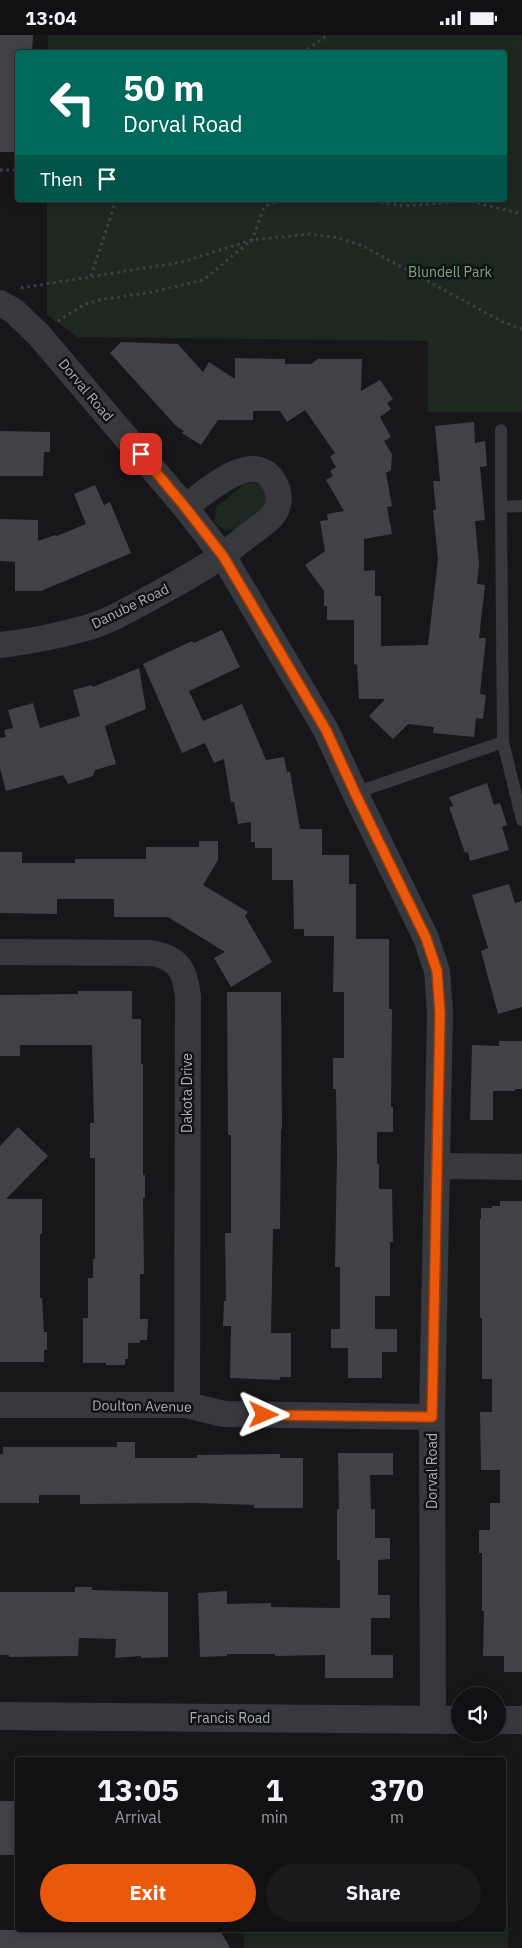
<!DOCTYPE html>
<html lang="en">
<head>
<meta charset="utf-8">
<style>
  :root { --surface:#111113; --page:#1a1a1c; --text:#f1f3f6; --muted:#9c9da0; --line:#303133; --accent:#ea580c }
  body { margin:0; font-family:"IBM Plex Sans",sans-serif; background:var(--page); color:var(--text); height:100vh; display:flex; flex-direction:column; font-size:19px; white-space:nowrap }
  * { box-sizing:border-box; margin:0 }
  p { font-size:16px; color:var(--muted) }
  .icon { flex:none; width:28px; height:28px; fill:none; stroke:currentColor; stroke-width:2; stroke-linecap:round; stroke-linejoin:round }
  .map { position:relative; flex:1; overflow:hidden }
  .sheet { position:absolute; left:15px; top:1722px; width:491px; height:175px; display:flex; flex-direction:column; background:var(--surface); border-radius:5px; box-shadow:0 2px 12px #0003,0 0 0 1px var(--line) }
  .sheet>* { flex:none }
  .hud { position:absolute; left:15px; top:15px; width:492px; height:152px; border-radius:5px; box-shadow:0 2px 12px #0003,0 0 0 1px var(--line); background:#00695c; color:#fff; overflow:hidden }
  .fabs { position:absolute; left:451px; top:1652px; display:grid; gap:10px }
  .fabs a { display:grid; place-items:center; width:55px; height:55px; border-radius:50%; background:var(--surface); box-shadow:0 2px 12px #0003,0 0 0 1px var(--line); font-size:25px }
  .pin { position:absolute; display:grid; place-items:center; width:42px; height:42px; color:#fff; margin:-21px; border-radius:10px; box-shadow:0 2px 8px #0006 }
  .me { position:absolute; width:55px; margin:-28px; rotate:91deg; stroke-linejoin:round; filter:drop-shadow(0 0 4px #0008) }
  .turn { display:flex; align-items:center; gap:18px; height:105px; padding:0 25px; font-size:22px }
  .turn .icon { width:65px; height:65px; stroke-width:2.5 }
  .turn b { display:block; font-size:35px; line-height:42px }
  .then { display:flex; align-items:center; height:48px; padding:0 25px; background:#0003; gap:10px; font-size:19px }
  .eta { display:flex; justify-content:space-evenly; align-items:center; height:85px; text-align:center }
  .eta b { font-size:30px; font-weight:800; line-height:35px }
  .cta { display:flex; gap:10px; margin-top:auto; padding:10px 25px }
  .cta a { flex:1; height:58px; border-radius:30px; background:var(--accent); color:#fff; font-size:20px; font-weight:800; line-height:58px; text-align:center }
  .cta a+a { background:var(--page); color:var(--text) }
  .status { display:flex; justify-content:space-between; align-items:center; height:35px; padding:0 25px; background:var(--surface); direction:ltr }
  .status svg { height:14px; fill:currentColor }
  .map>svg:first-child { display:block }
</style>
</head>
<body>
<div class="status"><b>13:04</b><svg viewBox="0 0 49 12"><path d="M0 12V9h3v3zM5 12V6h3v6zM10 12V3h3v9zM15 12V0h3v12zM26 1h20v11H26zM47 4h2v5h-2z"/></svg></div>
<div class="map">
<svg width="522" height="1913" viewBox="0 0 522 1913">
  <rect width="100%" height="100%" fill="#171719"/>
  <g fill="#1e2720">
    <path d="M48,0H522V377H428V306L77,302L47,280V165H505V18H48Z"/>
    <path d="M253,447L266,454L268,470L237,494L225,496L214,486L216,473L241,451Z"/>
    <path d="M504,1864H508V1913H244V1895H504Z"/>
  </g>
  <g fill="#414246">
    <path d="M0,0H33L32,18H18V117H0Z"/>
    <path d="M121,307L178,309L203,337L209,327L235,344V323L285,324V329H311L318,324H362L361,356L380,345L393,364L387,368L391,374L380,382L391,402L384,406L392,419L391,435L386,438L392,471L387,472L392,499L364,504V536L375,535V561H381V611L428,610L438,524L433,475H436L433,446H440L435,391L474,387L475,408L485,406L487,431L480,432L485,485L475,486L479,529L477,549L485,550L479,603H486L480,659L486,660L483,684L476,683L474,702L433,698L434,692L408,689L393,704L369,681L385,664H359L357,629L354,630V585H327V571H324V556L305,530L325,516L320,486L328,485L327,479L344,476L326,445L333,441L330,436L336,432L330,422L335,418L305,375L287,387L280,376H253V385H218L201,410L182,398L184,396L176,391L110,318Z"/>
    <path d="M0,396L50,397V417H44L43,441H0Z"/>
    <path d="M95,450L104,470L110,467L131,518L41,556H15V527L0,526V484L38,485V506L55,500L57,501L86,489L74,459Z"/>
    <path d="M222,595L240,632L189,656L203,686L242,669L266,725L284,722L287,737H290L300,794H322V820H349V849H356V904H389V974H392L391,1072H393V1097H377V1129H379V1154H392L393,1207H390V1261H375V1294H397V1317H382V1343H348V1313H331V1294H340V1232H335L337,1121L336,1054H333V1023H344V957H333L334,901H304V894H294L293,845H272V813H255V807H251V787L238,789L234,767H231L224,724L214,728L205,708L182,718L143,629L192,606L194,608Z"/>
    <path d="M139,633L146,674L105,691L116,729L95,735L93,741L68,749L63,740L6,756L0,733V703L6,702L4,695L13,693L8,675L33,668L40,693L80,681L73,655L92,650L93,652Z"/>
    <path d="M487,748L494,770L500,768L507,790L502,792L509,815L470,826L468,817L465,818L449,772L453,771L449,762Z"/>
    <path d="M199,806H218V825L203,850L248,877L245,881L272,927L231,952L214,923L225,917L168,882H114V864H57V879L0,878V817H22V828H75V824H146V812H199Z"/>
    <path d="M509,849L515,868L522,866V972L498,979L481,916L488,913L472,860Z"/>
    <path d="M78,956H132V984H141V1029H143V1140H145V1163H143L144,1239H140V1284H148L147,1305H140V1308H128V1324H125V1330H106V1328H83V1283H88V1243H93V1224H95V1123H90V1088H94L92,1010H20V1021H0V960L78,959Z"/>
    <path d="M227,957H281L282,1094H281L280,1194H273L271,1298H291V1342H280V1345L230,1343L231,1291H223L224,1266H226L225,1198H231V1100H228Z"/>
    <path d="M499,1006H522V1054H515V1056H493V1085H470L472,1010L499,1011Z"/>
    <path d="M18,1092L48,1121L6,1164H42V1199H40V1263H42L44,1297H47V1315H44V1327H0V1111Z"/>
    <path d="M500,1166H522V1637H504V1621H483L484,1576H482V1518H479V1495H490V1468H500V1435H481L480,1377H492V1344H482V1283H480V1184H481V1173H492V1171H500Z"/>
    <path d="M117,1407H135V1423H197V1420L280,1419V1423H303V1473H254V1470L196,1468L80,1469V1460H39V1468H0V1419H3V1412H117Z"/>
    <path d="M338,1418H393V1440H370L371,1474H375V1503H390V1524L378,1525V1560H390V1583H371V1620H393V1643H325V1620L275,1621V1619H227V1621L200,1622L198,1558L227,1556V1569L271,1568V1572L340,1573V1525H337V1474H339Z"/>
    <path d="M75,1552H92V1555L168,1557V1622L141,1623V1621L115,1623L116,1604L79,1603L78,1621L9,1622V1620H0V1557H75Z"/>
    <rect x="0" y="1766" width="18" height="54"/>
    <path d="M0,1895H220L230,1913H0Z"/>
  </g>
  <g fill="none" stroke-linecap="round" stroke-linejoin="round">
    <g stroke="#3d4045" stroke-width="3" stroke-dasharray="2.5 4" stroke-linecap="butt">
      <path d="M302,18L328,0"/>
      <path d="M0,135H18"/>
      <path d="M368,165L403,171L469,166L522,179"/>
      <path d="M91,241L116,165"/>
      <path d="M21,253L182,227L252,205L310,199L339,203L361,210L505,288L522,294"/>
      <path d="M58,286L83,270L99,265L153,257L203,245L252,205L264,172L280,165"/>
    </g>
    <g stroke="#38393e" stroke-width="12">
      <path d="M501,395V472"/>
      <path d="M522,471L501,472L503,707L522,785"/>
      <path d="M355,758L503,707"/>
    </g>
    <g stroke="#38393e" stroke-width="26">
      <path d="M0,268L14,276L39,300L185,472L223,521L326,695L355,758L426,903L437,936L440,978L432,1382L433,1684"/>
      <path d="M0,610C29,607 57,601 86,593C110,586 132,573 154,561C185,544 214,528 241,506C251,497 265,490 273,480C280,471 280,460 276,451C257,409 208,456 185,472"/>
      <path d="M0,917L151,918C179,923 185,935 188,962L187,1370"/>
      <path d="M438,1131L522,1132"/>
      <path d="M0,1370H187L224,1379L432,1382"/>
    </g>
    <g stroke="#38393e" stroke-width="28">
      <path d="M0,1681L460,1685"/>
      <path d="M498,1685H522"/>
    </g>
  </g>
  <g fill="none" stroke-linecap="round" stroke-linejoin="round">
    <defs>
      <path id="route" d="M141,419L185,472L223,521L326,695L355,758L426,903L437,936L440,978L432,1382L264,1380"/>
    </defs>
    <use href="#route" stroke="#983908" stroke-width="12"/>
    <use href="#route" stroke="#ea580c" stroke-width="9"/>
  </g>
  <g text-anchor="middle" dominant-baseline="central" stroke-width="5" stroke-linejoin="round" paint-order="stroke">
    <g font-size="14" fill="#7ea581" stroke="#121214">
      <text x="450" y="237">Blundell Park</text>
    </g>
    <g font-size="14" fill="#a8adb9" stroke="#121214">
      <text transform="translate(86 355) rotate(50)">Dorval Road</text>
      <text transform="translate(130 571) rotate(-26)">Danube Road</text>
      <text transform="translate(187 1058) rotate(-90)">Dakota Drive</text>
      <text transform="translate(142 1371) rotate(1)">Doulton Avenue</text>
      <text transform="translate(432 1436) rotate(-90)">Dorval Road</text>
      <text x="230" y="1683">Francis Road</text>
    </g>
  </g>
</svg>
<div class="fabs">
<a><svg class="icon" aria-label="sound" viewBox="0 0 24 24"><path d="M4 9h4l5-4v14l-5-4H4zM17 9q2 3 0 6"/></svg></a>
</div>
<div class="pin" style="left:141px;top:419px;background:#d93025"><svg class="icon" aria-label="arrive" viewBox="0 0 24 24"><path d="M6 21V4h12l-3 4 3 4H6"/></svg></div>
<svg class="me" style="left:264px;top:1380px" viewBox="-20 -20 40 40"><path d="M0-17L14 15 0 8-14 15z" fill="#ea580c" stroke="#fff" stroke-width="4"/></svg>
<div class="hud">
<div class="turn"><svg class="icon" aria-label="left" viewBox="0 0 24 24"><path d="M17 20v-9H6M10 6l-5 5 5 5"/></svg><div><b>50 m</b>Dorval Road</div></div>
<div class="then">Then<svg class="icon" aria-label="arrive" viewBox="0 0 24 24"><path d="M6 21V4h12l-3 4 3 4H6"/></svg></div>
</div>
<section class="sheet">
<div class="eta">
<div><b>13:05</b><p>Arrival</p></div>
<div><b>1</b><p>min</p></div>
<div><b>370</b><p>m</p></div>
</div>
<div class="cta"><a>Exit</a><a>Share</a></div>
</section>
</div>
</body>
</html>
